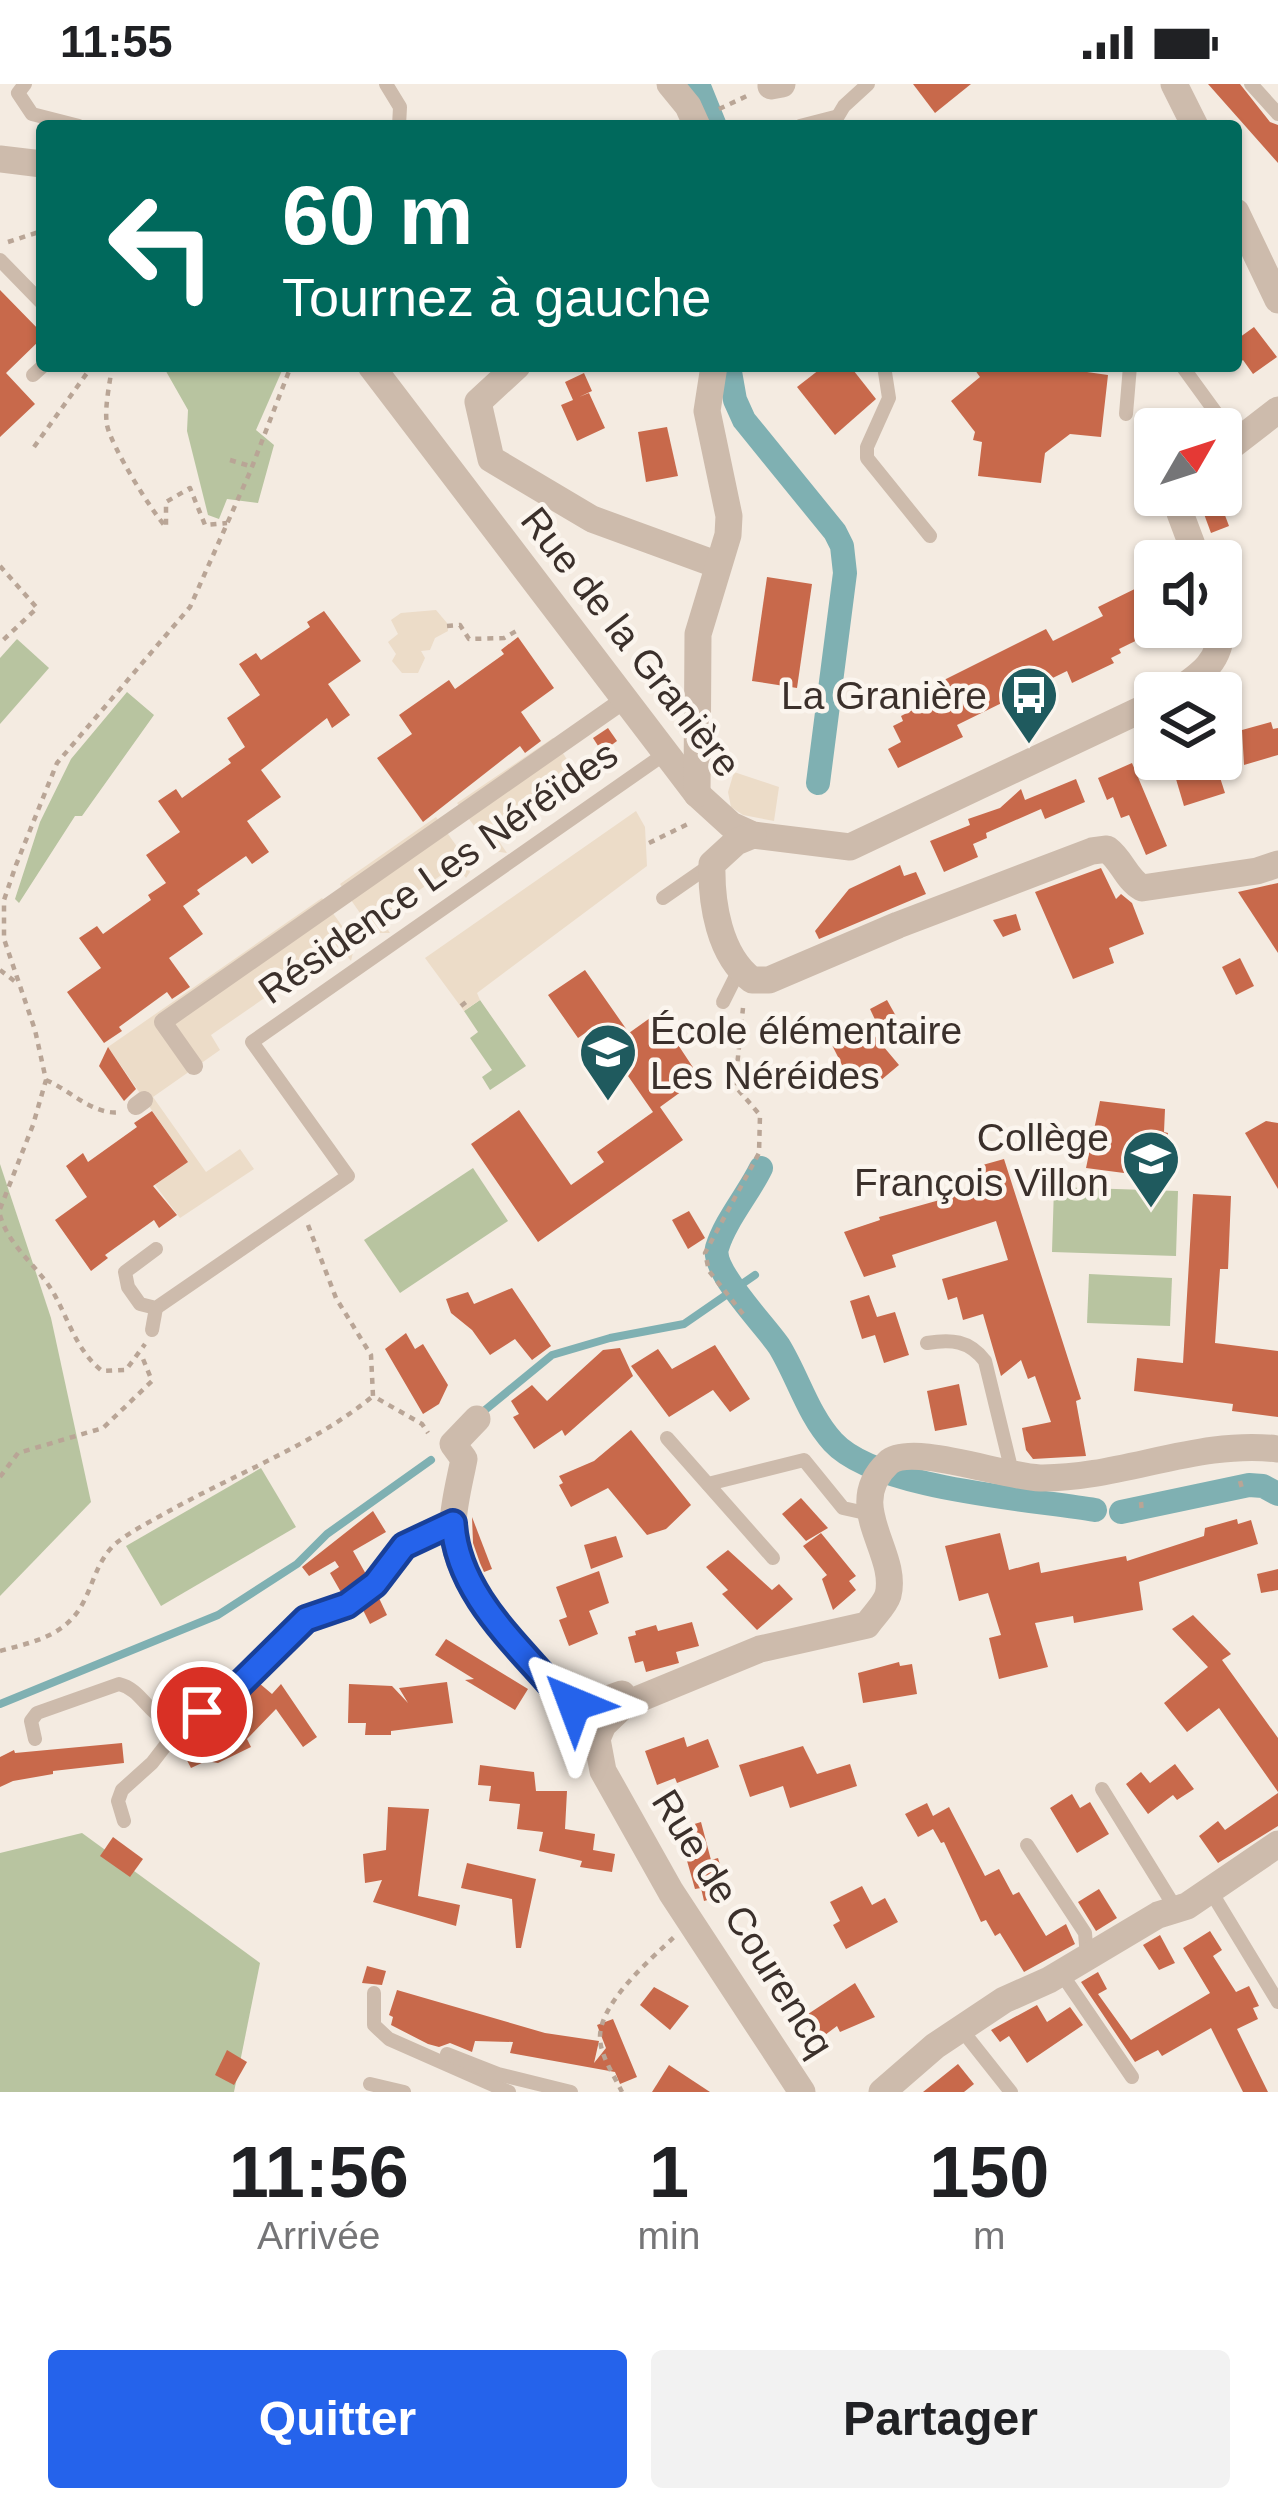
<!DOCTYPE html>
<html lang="fr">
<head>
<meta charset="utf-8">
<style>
  :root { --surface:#fff; --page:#f2f2f2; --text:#202124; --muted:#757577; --accent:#2563eb }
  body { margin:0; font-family:Helvetica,sans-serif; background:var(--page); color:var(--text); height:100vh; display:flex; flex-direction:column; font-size:45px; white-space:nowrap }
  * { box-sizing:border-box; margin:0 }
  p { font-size:39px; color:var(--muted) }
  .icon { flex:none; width:66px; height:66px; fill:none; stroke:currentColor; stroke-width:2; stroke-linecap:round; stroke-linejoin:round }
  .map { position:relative; height:2008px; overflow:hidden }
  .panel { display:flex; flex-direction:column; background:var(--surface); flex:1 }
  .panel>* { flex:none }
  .hud { position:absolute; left:36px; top:36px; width:1206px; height:252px; border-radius:12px; box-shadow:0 3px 9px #0004; background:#00695c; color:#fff; overflow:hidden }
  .needle { width:78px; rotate:51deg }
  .tools { position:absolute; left:1134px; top:324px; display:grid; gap:24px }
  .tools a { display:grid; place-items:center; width:108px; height:108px; border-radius:12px; background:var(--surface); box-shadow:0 3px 9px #0004; font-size:60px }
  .pin { position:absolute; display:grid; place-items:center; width:102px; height:102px; color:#fff; margin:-51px; border:6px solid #fff; border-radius:50%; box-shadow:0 3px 12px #0007 }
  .me { position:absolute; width:132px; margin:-66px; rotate:316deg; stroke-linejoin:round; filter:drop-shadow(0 0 9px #0008) }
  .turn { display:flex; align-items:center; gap:42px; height:252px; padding:0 48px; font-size:54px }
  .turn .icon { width:156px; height:156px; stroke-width:2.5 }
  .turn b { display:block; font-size:84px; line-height:102px }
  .eta { display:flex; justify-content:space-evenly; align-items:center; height:204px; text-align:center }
  .eta b { font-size:72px; font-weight:700; line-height:84px }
  .cta { display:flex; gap:24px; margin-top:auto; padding:24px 48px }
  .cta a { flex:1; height:138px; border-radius:12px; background:var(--accent); color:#fff; font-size:48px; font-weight:700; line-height:138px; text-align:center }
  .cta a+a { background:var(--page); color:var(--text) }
  .status { display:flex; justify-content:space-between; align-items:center; height:84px; padding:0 60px; background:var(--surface); direction:ltr }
  .status svg { height:33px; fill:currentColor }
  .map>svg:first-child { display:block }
</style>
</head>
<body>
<div class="status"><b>11:55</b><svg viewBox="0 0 49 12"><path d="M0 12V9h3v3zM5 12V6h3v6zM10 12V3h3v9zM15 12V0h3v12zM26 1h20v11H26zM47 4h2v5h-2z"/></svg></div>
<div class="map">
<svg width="1278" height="2008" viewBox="0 0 1278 2008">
  <rect width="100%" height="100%" fill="#f4ebe1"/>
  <g fill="#b8c4a0">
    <path d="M163,282H284L256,346L274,361L258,419L227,415L219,435L208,431L187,347L188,326Z"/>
    <path d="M17,555L49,584L0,640V574Z"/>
    <path d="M127,608L154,631L82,732H75L19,819L15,815L40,738L71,675Z"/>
    <path d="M480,916L526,982L490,1006L482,993L492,986L470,954L478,948L464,927Z"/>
    <path d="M0,1080L51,1234L91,1418L0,1512Z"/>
    <path d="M473,1084L508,1137L400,1209L364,1156Z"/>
    <path d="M1054,1103L1178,1107L1176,1172L1052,1168Z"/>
    <path d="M1089,1190L1172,1194L1170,1242L1087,1239Z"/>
    <path d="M261,1384L296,1443L161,1522L126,1462Z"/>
    <path d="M82,1749L260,1879L234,2008H0V1769Z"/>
  </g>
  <g fill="#ecdcc8">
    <path d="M436,526L447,539L448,547L435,554L430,566L421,567L425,574L418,589H402L392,577L396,570L388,558L398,550L391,536L401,529Z"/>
    <path d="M553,654L568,677V703L496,753L507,769L493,767L457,719Z"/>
    <path d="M734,688L779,703L774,737L743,731L731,723L728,708Z"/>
    <path d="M636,727L645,743L647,782L477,909L480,916L464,927L425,874Z"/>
    <path d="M436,733L465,774L470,788L466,794L456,781L380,833L390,849H379L371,845L340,800Z"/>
    <path d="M322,814L355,860L351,877L340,862L211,951L220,966L153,1013L206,1088L240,1065L254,1085L180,1134L155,1101L187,1077L108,963Z"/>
  </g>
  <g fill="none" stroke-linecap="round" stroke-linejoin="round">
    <g stroke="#7fb0b2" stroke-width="8">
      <path d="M479,1331L552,1271L610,1254L684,1240L755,1191"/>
      <path d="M0,1620L218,1531L297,1480L327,1450L431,1376"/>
    </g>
    <g stroke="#7fb0b2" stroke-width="24">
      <path d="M698,0L715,42"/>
      <path d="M729,282L735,316L744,336L835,448L842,462L845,489L818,699"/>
      <path d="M761,1084C749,1109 725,1137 717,1164C711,1187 765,1241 779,1262C798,1293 808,1331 833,1358C876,1405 1029,1415 1095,1426"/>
      <path d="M1121,1428L1249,1401L1263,1402L1278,1410"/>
    </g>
  </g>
  <g fill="#c8694b">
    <path d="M913,0H971L935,29Z"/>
    <path d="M1208,0H1240L1270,38L1278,41V79Z"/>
    <path d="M0,206L42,249V254L6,289L35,320L0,353Z"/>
    <path d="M1254,243L1277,273L1253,290L1243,276L1236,282V256Z"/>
    <path d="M824,282H850L876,315L835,351L797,303Z"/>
    <path d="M972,282H1045L1108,291L1101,353L1070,350L1045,369L1041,399L978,392L982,358L973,356L975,348L951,317L980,293Z"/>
    <path d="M584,289L592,307L579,313L589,309L605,344L577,357L561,321L573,316L565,298Z"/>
    <path d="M667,343L678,392L646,398L638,348Z"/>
    <path d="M1220,418L1229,442L1211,449L1204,430Z"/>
    <path d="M767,493L812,500L797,604L752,597Z"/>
    <path d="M1149,498L1155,510V543L1160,545L1119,565L1121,569L1111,574L1114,579L1072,599L1067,587L957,641L963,653L898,684L888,665L901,658L893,642L903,637L901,632L942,611L936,600L1046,545L1053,557L1103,532L1098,523Z"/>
    <path d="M324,527L361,577L328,600L350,631L332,644L327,634L261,686L281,713L247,737L269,768L252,780L246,772L197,806L200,810L183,822L203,850L169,874L190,903L172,915L167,908L119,943L122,947L104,959L67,908L101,884L79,854L97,842L103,850L151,816L148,811L166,799L146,771L180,748L158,717L176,705L182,714L231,679L228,675L245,663L227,634L260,611L239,580L256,569L261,576L310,543L307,538Z"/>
    <path d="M518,553L554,604L521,628L541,657L525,669L520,662L423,738L377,674L412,650L399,631L449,596L455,605L504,570L501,566Z"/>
    <path d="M1271,638L1273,645L1278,644V671L1244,681L1242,646Z"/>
    <path d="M608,644L617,657L602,668L593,654Z"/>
    <path d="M1170,675H1214L1225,709L1184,722Z"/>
    <path d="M1132,679L1167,762L1146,771L1129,731L1121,734L1113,713L1107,716L1098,694Z"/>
    <path d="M1076,695L1085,718L1045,735L1041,725L986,749L987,754L973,760L978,773L944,788L930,757L970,741L968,735L1000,724L1021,705L1025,716Z"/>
    <path d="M900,781L904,792L916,788L926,810L819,855L815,847L849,805Z"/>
    <path d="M1101,784L1116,815L1121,810L1132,819L1144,850L1109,864L1114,879L1073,895L1035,808Z"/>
    <path d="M1278,799V869L1238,808Z"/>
    <path d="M1016,830L1021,846L1003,853L993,836Z"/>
    <path d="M1240,874L1254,902L1236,911L1222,883Z"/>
    <path d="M585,886L629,949L657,929L700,994L660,1023L683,1056L538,1158L471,1060L519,1026L571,1101L604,1078L597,1068L653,1028L594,943L578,954L548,911Z"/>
    <path d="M887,916L897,934L878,942L870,925Z"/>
    <path d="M867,943L899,981L868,1007L850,985L845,987L832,961Z"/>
    <path d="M108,963L136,1005L124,1017L99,982Z"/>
    <path d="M1100,1017L1165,1025L1164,1048L1168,1049L1162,1094L1086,1084Z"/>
    <path d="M152,1027L188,1078L153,1102L177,1131L159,1144L154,1136L105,1171L108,1174L91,1187L55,1136L87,1113L66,1082L83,1069L88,1078L137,1043L134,1039Z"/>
    <path d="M1266,1037L1278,1039V1105L1245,1049Z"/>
    <path d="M1004,1075L1081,1315L1076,1317L1086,1372L1033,1375L1026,1366L1022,1344L1051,1338L1035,1292L1028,1295L1021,1276L1001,1292L983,1230L963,1236L957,1213L948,1216L942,1195L1008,1176L996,1137L892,1171L896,1183L864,1193L844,1148L880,1136L879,1133L986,1103L979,1082Z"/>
    <path d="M1193,1110L1231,1112L1228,1185H1220L1215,1259L1278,1267V1333L1232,1327L1233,1320L1134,1307L1137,1274L1183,1279Z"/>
    <path d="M689,1127L705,1154L688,1165L672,1136Z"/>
    <path d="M512,1204L551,1262L532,1276L515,1255L490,1271L472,1246L451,1229L446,1215L468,1208L474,1220Z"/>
    <path d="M869,1211L877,1233L895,1228L909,1271L884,1279L875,1251L862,1255L850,1217Z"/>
    <path d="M406,1249L415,1265L423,1260L448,1301L439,1320L423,1330L385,1265Z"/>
    <path d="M715,1261L750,1315L730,1328L713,1306L669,1333L631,1282L658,1265L672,1285Z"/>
    <path d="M620,1264L633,1292L565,1352L562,1346L534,1365L513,1333L519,1330L511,1317L532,1301L547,1317L603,1266Z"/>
    <path d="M959,1300L967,1341L935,1347L927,1307Z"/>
    <path d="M631,1346L691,1421L666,1445L647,1451L608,1404L571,1423L559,1401L563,1399L559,1392L594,1377Z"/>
    <path d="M801,1414L828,1444L806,1457L782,1430Z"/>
    <path d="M373,1427L386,1448L353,1467L367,1492L342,1510L330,1489L339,1483L335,1477L309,1492L302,1483Z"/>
    <path d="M472,1433L492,1485L484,1488L480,1479L473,1459Z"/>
    <path d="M1237,1435L1238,1440L1251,1436L1258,1460L1139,1498L1143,1526L1074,1539L1073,1532L1035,1539L1048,1583L999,1595L989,1554L1001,1551L988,1509L959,1517L945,1462L1000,1449L1009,1486L1039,1478L1041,1489L1126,1472L1127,1477L1204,1452L1205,1444Z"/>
    <path d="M821,1449L856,1492L849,1497L856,1506L833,1526L822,1495L827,1491L803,1462Z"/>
    <path d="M616,1452L623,1473L591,1485L584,1461Z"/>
    <path d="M728,1466L772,1506L779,1500L793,1515L757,1546L722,1510L728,1506L706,1483Z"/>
    <path d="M1278,1485V1506L1261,1509L1257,1490Z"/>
    <path d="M599,1487L609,1519L589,1527L598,1550L569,1562L559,1536L567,1533L556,1503Z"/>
    <path d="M378,1512L387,1531L370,1540L362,1524Z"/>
    <path d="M1193,1531L1231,1570L1222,1576L1278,1654V1708L1219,1624L1187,1648L1164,1619L1208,1583L1172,1545Z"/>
    <path d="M692,1538L699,1562L676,1568L679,1579L646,1588L643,1577L635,1579L628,1553L636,1551L635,1547L656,1541L658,1547Z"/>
    <path d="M446,1555L528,1605L515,1626L465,1596L474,1595L435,1571Z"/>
    <path d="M899,1578L900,1582L912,1580L917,1610L863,1619L858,1589Z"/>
    <path d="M447,1598L453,1639L391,1647V1651H365L366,1639H348L349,1600L392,1602L408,1619L399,1604Z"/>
    <path d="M259,1599L272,1610L281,1600L317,1653L303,1663L276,1625L247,1655L251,1663L218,1679L206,1677L191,1684L180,1663L198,1655L194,1646L235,1626Z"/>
    <path d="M684,1653L687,1663L708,1655L719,1683L677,1699L675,1694L657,1701L645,1667Z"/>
    <path d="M122,1659L124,1679L53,1687V1690L13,1697L0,1703V1673L14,1666L15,1669Z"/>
    <path d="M803,1662L817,1690L850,1680L857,1702L790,1724L783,1702L750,1713L739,1681Z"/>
    <path d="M1175,1680L1194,1705L1177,1716L1173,1711L1148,1730L1126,1700L1141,1688L1150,1699Z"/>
    <path d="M480,1681L534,1688L536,1707H567L565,1745L595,1750L593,1766L615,1770L612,1788L580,1783L582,1777L539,1767L543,1748L517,1745L520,1720L489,1717L491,1702L478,1701Z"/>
    <path d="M1278,1709V1742L1218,1779L1199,1752L1218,1737L1225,1746Z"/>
    <path d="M1072,1710L1080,1724L1090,1718L1109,1750L1077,1769L1050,1724Z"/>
    <path d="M927,1719L933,1732L949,1723L985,1792L999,1785L1013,1811L1019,1808L1046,1852L1066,1840L1075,1860L1024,1888L1000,1849L995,1852L986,1836L981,1838L944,1758L941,1759L933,1745L918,1753L905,1730Z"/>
    <path d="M388,1723L429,1725L418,1812L460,1821L456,1842L373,1818L382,1796L365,1799L363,1770L386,1766Z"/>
    <path d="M701,1738L711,1776L718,1774L729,1810L704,1817L701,1804L695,1805L678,1745Z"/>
    <path d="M113,1753L143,1775L130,1793L100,1772Z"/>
    <path d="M467,1779L536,1795L521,1864H516L512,1815L461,1804Z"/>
    <path d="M862,1802L872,1821L885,1814L898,1838L846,1865L833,1841L840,1837L830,1818Z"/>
    <path d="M1099,1805L1117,1834L1096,1847L1078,1818Z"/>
    <path d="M1210,1847L1222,1866L1213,1872L1236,1908L1249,1902L1259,1922L1253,1924L1258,1935L1237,1945L1268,2008H1243L1211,1944L1162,1972L1158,1966L1135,1978L1081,1898L1098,1888L1107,1905L1098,1910L1131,1956L1210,1909L1183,1864Z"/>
    <path d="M1160,1851L1175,1879L1159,1886L1143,1861Z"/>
    <path d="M367,1882L386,1887L382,1901L362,1899Z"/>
    <path d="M855,1899L875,1933L840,1948L837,1942L817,1957L802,1934Z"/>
    <path d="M654,1903L689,1922L670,1946L640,1921Z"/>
    <path d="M397,1906L545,1949L599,1957L594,1979L606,1964L597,1941L613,1935L637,1993L620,2000L615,1988L510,1969L513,1958L475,1957L472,1968L450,1959L439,1963L428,1960L391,1941L393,1933L389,1931Z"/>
    <path d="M1037,1921L1047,1938L1070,1923L1083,1941L1027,1979L1009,1952L1000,1958L991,1946Z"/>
    <path d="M227,1966L247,1978L234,2001L215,1991Z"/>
    <path d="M958,1980L974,2000L964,2008H923Z"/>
    <path d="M669,1981L710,2008H652Z"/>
  </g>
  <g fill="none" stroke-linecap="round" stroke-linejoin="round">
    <g stroke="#b9a596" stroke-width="4.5" stroke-dasharray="6 6" stroke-linecap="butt">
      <path d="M719,25L749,11"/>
      <path d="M8,158L42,147"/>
      <path d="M112,282C110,299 104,324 107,341C111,362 152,428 166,443V418L190,404L205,441L227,439"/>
      <path d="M34,363L92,282"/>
      <path d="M230,376L253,383"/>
      <path d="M0,482L37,524L0,559"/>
      <path d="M447,542L460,541L469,555L504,554L518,546"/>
      <path d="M649,759L692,738"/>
      <path d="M0,886L17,899"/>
      <path d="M461,922L470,915"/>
      <path d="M46,996C70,1006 94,1032 120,1028"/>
      <path d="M0,1125L33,1041L46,996L35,946L4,855V816L16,781L57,679L190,523L250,388L291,282"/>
      <path d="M0,1131C9,1163 36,1180 53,1208C69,1236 76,1266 102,1287L126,1286L145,1260"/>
      <path d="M308,1141L336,1214L371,1271L373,1312L422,1340L428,1349"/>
      <path d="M743,1230L709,1187L705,1169L759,1069L760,1031L735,1002L743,924"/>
      <path d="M0,1393L18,1369L103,1344L152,1297L141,1270"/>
      <path d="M1240,1397L1243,1408"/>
      <path d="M1141,1418L1142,1429"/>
      <path d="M0,1567C33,1558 67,1552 84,1517C94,1497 98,1476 115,1460C131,1447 153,1436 171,1426C237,1389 315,1360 373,1312"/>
      <path d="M622,2008C615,1993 600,1971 600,1954C599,1919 651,1875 674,1853"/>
    </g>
    <g stroke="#cdbbac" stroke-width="14">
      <path d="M25,0L18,9L32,30L79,42"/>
      <path d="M386,0L400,23L399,42"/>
      <path d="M1251,0L1278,30"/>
      <path d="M800,42L835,33"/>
      <path d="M832,42L844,22L868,0"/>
      <path d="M0,176L42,219"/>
      <path d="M884,282L889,314L867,363V374L930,452"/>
      <path d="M1182,282L1238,359"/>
      <path d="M33,291L43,282"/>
      <path d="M1126,330L1130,282"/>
      <path d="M663,814L712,780"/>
      <path d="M723,918L739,886"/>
      <path d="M156,1165L125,1188L128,1203L140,1220L156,1224L348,1092L252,958L666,669"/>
      <path d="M152,1246L156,1224"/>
      <path d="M927,1259C951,1255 969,1256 985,1277L1012,1388"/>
      <path d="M667,1354L773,1474"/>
      <path d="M708,1400L804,1376L843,1424L870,1430"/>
      <path d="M35,1655L31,1637L37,1629L119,1600C140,1605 147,1627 166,1637L202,1628L228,1613L306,1535L347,1521L375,1500L404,1462L453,1439"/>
      <path d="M1102,1705L1176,1825"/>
      <path d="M124,1737L118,1717L122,1706L152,1679L189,1631"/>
      <path d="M1027,1761L1085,1849L1087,1873"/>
      <path d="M1210,1806L1278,1918"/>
      <path d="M1061,1889L1132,1993"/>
      <path d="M374,1909V1941L389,1955L509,2008"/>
      <path d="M961,1945L1011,2008"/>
      <path d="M447,1970L498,1990L571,2008"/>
      <path d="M370,2000L404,2008"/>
    </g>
    <g stroke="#cdbbac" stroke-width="18">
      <path d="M194,982L163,938L624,616"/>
      <path d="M136,1022L144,1016"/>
    </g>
    <g stroke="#cdbbac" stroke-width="27">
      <path d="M670,0L688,22L697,42"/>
      <path d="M1174,0L1195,42"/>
      <path d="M771,2L782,0"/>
      <path d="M0,75L42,80"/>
      <path d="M1236,128L1278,216"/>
      <path d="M371,282L697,710L731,741L753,751L850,763L1155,619"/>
      <path d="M517,282L478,318L491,375L592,435L718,481"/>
      <path d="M1221,370L1278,326"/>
      <path d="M1184,411L1180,429L1198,477"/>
      <path d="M1174,609C1201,591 1222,577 1221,542"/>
      <path d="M697,710L698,550L728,451L729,432L707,327L714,282"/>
      <path d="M753,751L736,758L712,780C711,819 719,871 752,896H769L898,841L1092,767L1107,765C1122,776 1126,795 1142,804L1257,787L1278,780"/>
      <path d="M477,1335L453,1360L464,1375C460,1396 454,1418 453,1439C450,1503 521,1564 559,1610C592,1634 590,1620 622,1610"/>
      <path d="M802,2008L671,1808L603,1687L597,1655L603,1641L624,1621L760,1565L867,1541C873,1532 885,1521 888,1511C899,1468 842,1422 888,1379C910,1358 1004,1393 1040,1394C1120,1395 1199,1355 1278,1365"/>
      <path d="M882,2008L935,1962L1004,1916L1049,1896L1158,1831L1187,1822L1278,1760"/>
    </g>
  </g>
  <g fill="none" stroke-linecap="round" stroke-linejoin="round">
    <defs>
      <path id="route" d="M202,1628L228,1612L306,1535L347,1521L375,1500L404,1462L453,1439C457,1509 516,1559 559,1610L574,1620"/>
    </defs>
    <use href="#route" stroke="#184099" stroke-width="30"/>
    <use href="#route" stroke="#2563eb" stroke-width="21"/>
  </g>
  <defs>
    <symbol id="bus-pin" viewBox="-11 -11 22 30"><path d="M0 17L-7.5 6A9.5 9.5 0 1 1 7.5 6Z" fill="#1f5a5e" stroke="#fbf5ee"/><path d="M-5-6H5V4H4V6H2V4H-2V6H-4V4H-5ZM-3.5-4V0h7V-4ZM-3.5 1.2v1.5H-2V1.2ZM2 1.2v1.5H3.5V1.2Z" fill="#fff"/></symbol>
    <symbol id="school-pin" viewBox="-11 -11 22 30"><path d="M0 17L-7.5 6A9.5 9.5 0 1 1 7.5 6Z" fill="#1f5a5e" stroke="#fbf5ee"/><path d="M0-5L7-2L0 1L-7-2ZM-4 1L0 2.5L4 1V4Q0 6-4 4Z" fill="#fff"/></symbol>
  </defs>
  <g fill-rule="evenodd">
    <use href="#bus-pin" x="996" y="578" width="66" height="90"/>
    <use href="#school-pin" x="575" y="935" width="66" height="90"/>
    <use href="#school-pin" x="1118" y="1042" width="66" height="90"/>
  </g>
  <g text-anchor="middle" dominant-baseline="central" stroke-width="9" stroke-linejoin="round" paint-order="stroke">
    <g font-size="39" fill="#3b302b" stroke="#fbf5ee">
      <text transform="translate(631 558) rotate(52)">Rue de la Granière</text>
      <text transform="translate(438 788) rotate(-35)">Résidence Les Néréïdes</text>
      <text transform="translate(743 1839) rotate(58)">Rue de Courencq</text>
    </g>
    <g font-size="39" fill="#3b302b" stroke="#fbf5ee" text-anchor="end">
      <text x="987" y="611">La Granière</text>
      <text x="650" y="946" text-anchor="start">École élémentaire<tspan x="650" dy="45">Les Néréides</tspan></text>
      <text x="1109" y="1053">Collège<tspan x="1109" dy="45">François Villon</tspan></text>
    </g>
  </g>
</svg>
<div class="tools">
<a><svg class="needle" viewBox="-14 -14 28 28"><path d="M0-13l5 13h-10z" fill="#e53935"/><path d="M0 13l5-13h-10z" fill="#757577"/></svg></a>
<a><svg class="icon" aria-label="sound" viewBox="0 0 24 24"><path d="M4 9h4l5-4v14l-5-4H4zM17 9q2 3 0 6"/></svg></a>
<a><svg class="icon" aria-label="layers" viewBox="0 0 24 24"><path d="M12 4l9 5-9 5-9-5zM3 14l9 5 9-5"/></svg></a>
</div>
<div class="pin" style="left:202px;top:1628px;background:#d93025"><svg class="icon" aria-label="arrive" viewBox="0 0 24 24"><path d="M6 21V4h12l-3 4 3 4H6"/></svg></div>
<svg class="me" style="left:574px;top:1620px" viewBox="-20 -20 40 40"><path d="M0-17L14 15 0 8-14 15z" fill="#2563eb" stroke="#fff" stroke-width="4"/></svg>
<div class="hud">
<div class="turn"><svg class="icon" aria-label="left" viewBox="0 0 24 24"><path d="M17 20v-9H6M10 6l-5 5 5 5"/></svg><div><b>60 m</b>Tournez à gauche</div></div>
</div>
</div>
<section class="panel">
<div class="eta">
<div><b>11:56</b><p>Arrivée</p></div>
<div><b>1</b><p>min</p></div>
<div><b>150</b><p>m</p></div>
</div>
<div class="cta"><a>Quitter</a><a>Partager</a></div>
</section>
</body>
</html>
